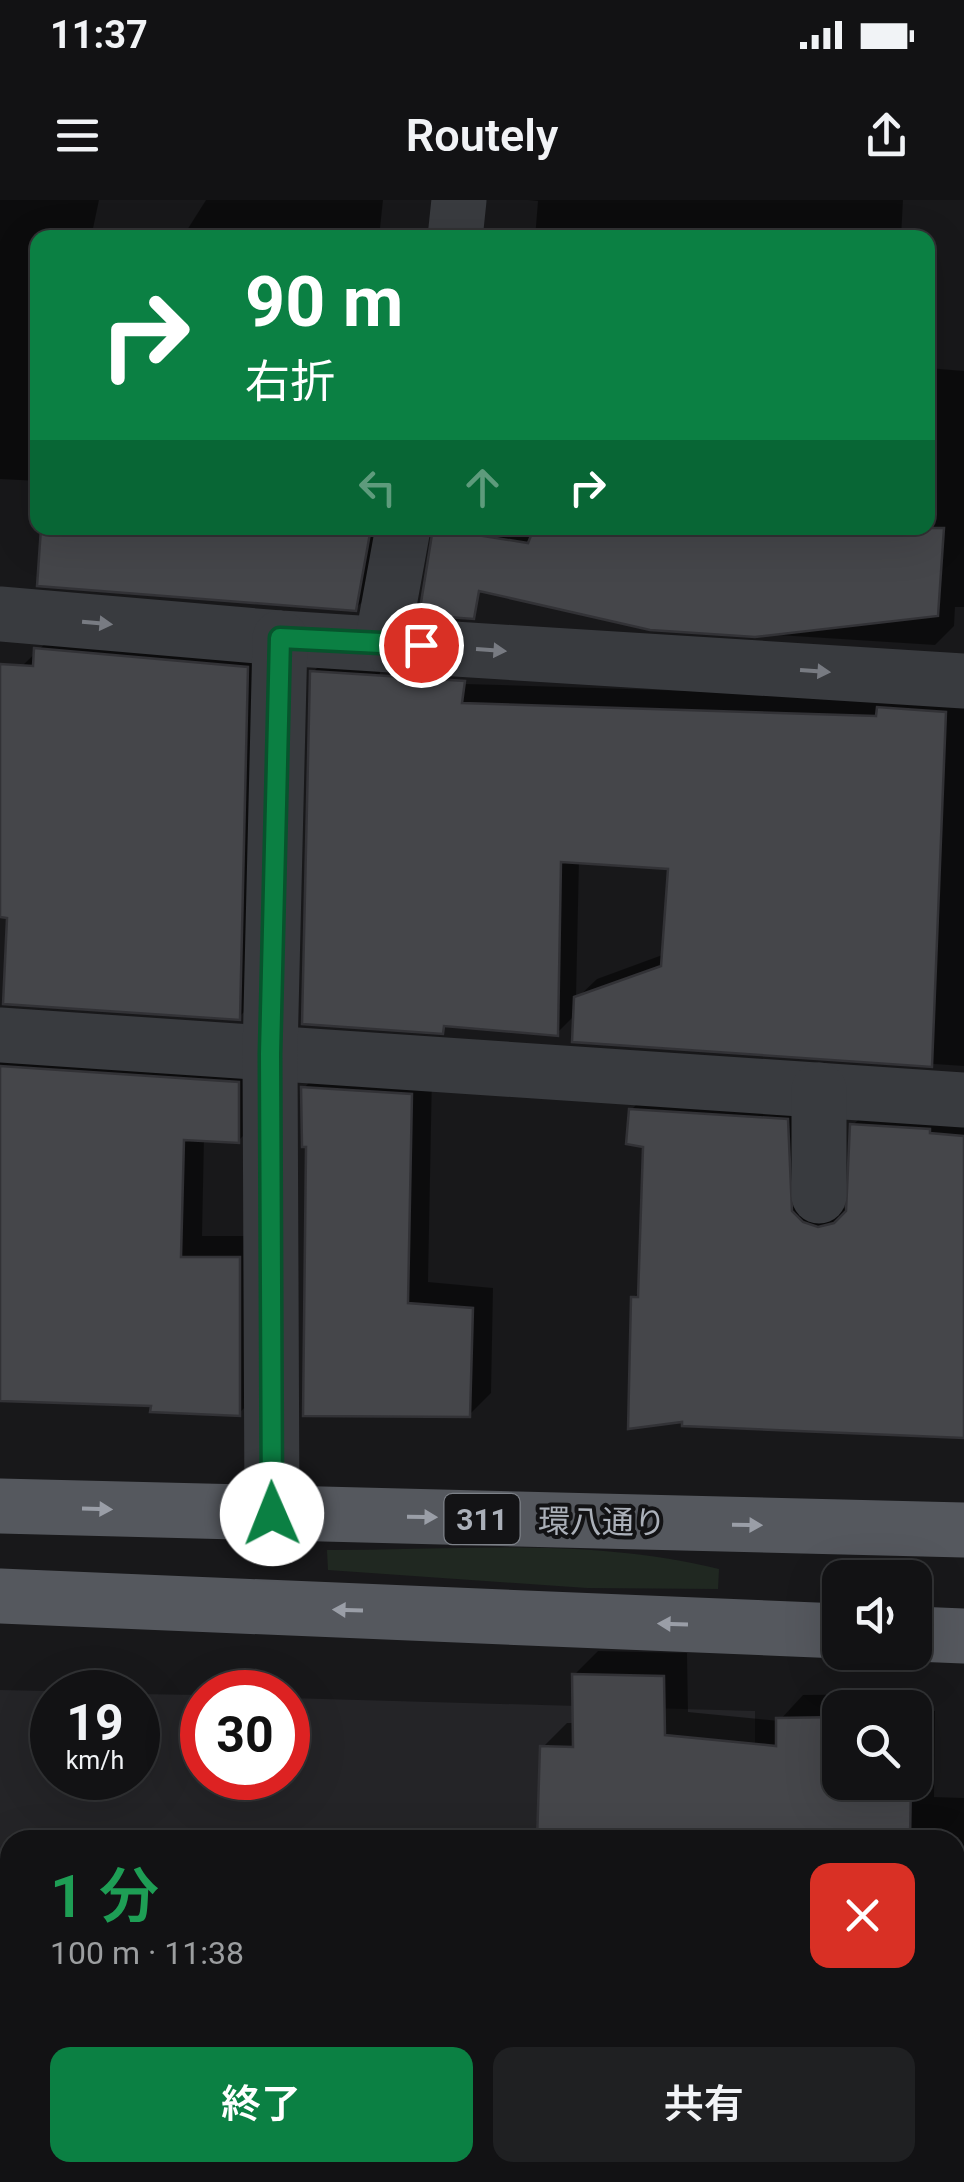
<!DOCTYPE html>
<html lang="ja">
<head>
<meta charset="utf-8">
<style>
  :root { --surface:#121214; --page:#1f2022; --text:#f1f3f6; --muted:#9c9ea0; --line:#313234; --accent:#0b8043 }
  body { margin:0; font-family:Roboto,"Noto Sans JP",sans-serif; background:var(--page); color:var(--text); height:100vh; display:flex; flex-direction:column; font-size:38px; white-space:nowrap }
  * { box-sizing:border-box; margin:0 }
  p { font-size:32px; color:var(--muted) }
  .icon { flex:none; width:55px; height:55px; fill:none; stroke:currentColor; stroke-width:2; stroke-linecap:round; stroke-linejoin:round }
  .map { position:relative; flex:1; overflow:hidden }
  .details { position:absolute; left:0px; top:1630px; width:965px; height:352px; display:flex; flex-direction:column; background:var(--surface); border-radius:30px 30px 0 0; box-shadow:0 10px 40px #0002,0 0 0 2px var(--line) }
  .details>* { flex:none }
  .guide { position:absolute; left:30px; top:30px; width:905px; height:305px; border-radius:20px; box-shadow:0 10px 40px #0002,0 0 0 2px var(--line); background:#0b8043; color:#fff; overflow:hidden }
  .buttons { position:absolute; left:822px; top:1360px; display:grid; gap:20px }
  .buttons a { display:grid; place-items:center; width:110px; height:110px; border-radius:20px; background:var(--surface); box-shadow:0 10px 40px #0002,0 0 0 2px var(--line); font-size:50px }
  .speed { position:absolute; left:30px; top:1470px; display:flex; gap:20px; font-size:50px; font-weight:700; text-align:center }
  .speed>* { display:grid; place-content:center; width:130px; height:130px; border-radius:50%; background:var(--surface); box-shadow:0 10px 40px #0002,0 0 0 2px var(--line); line-height:1 }
  .speed small { font-size:25px; font-weight:400 }
  .speed .limit { border:15px solid #d22; background:#fff; color:#111 }
  .pin { position:absolute; display:grid; place-items:center; width:85px; height:85px; color:#fff; margin:-42px; border:5px solid #fff; border-radius:50%; box-shadow:0 2px 10px #0007 }
  .me { position:absolute; width:110px; margin:-55px; rotate:359deg; stroke-linejoin:round; filter:drop-shadow(0 0 8px #0008) }
  .turn { display:flex; align-items:center; gap:35px; height:210px; padding:0 50px; font-size:45px }
  .turn .icon { width:130px; height:130px; stroke-width:2.5 }
  .turn b { display:block; font-size:70px; line-height:85px }
  .lanes { display:flex; align-items:center; height:95px; padding:0 50px; background:#0003; justify-content:center; gap:50px; direction:ltr }
  .lanes .off { opacity:.35 }
  .round { display:grid; place-items:center; flex:none; width:105px; height:105px; border-radius:20px; background:var(--page) }
  .head { display:flex; align-items:center; justify-content:space-between; height:170px; padding:0 50px }
  h1 { font-size:60px; font-weight:600; line-height:75px; color:#1e9e55 }
  .action { display:flex; gap:20px; margin-top:auto; padding:20px 50px }
  .action a { flex:1; height:115px; border-radius:20px; background:var(--accent); color:#fff; font-size:40px; font-weight:600; line-height:115px; text-align:center }
  .action a+a { background:var(--page); color:var(--text) }
  .status { display:flex; justify-content:space-between; align-items:center; height:70px; padding:0 50px; background:var(--surface); direction:ltr }
  .status svg { height:28px; fill:currentColor }
  header { display:flex; justify-content:space-between; align-items:center; height:130px; padding:0 50px; background:var(--surface); font-size:45px; font-weight:600 }
  .map>svg:first-child { display:block }
</style>
</head>
<body>
<div class="status"><b>11:37</b><svg viewBox="0 0 49 12"><path d="M0 12V9h3v3zM5 12V6h3v6zM10 12V3h3v9zM15 12V0h3v12zM26 1h20v11H26zM47 4h2v5h-2z"/></svg></div>
<header><svg class="icon" aria-label="menu" viewBox="0 0 24 24"><path d="M4 6h16M4 12h16M4 18h16"/></svg>Routely<svg class="icon" aria-label="share" viewBox="0 0 24 24"><path d="M12 15V3M7 8l5-5 5 5M5 13v7h14v-7"/></svg></header>
<div class="map">
<svg width="964" height="1982" viewBox="0 0 964 1982">
  <rect width="100%" height="100%" fill="#18181a"/>
  <path fill="#242427" d="M0,1490L96,1492H52V1578H138V1494L202,1495V1578H288V1498L755,1511V1640H10V1972H753V1982H0Z"/>
  <path fill="#202821" d="M327,1350C456,1350 592,1337 719,1369L718,1389L587,1388L328,1370Z"/>
  <g fill="#0007" fill-rule="evenodd">
    <path d="M0,0H99L91,38H38V281L0,279Z"/>
    <path d="M206,0H383L379,38H182Z"/>
    <path d="M528,0H903L901,38H535L538,1Z"/>
    <path d="M928,168L964,171V407H955L954,426L935,445L650,427L461,384L468,328H928Z"/>
    <path d="M43,328H386L374,390L355,409L42,353Z"/>
    <path d="M52,437L263,452L254,802L239,817L22,466Z"/>
    <path d="M332,453L381,456L378,506L447,503L466,484L890,497L964,492V866L575,840L576,814L557,833L449,824L442,831L313,472ZM579,660L671,666L665,754L597,779L576,799Z"/>
    <path d="M0,843L260,862V919L238,941L204,938L202,1036H260L261,1192L239,1213L153,1204L0,1198Z"/>
    <path d="M325,866L432,874L428,1082L493,1088L491,1193L469,1215L308,945L304,888Z"/>
    <path d="M650,891L806,901L841,1009L849,1007L853,925L872,906L964,912V1236L633,1098L640,1091L646,945L631,910Z"/>
    <path d="M598,1451L687,1453L688,1512L779,1521L803,1495L911,1494L910,1508H840V1582H915V1509L935,1511L934,1597L964,1598V1800H955V1640H539L543,1547L567,1523H575L574,1475Z"/>
    <rect x="304" y="1972" width="607" height="10"/>
  </g>
  <g fill="#45464a" stroke="#323236" stroke-width="2.5">
    <path d="M41,328H371L356,411L37,386Z"/>
    <path d="M433,328L528,343L534,328H944L938,416L755,437L650,430L479,391L474,419L419,415Z"/>
    <path d="M34,448L248,467L240,820L3,804L7,718L0,717V464L33,466Z"/>
    <path d="M310,471L465,481L462,503L876,516L877,507L946,512L932,867L572,842L574,797L661,766L668,669L561,662L558,836L444,826L443,834L302,824Z"/>
    <path d="M0,866L239,882V943L184,940L181,1057H240V1216L150,1212L151,1206L0,1201Z"/>
    <path d="M301,887L412,894L408,1103L473,1108L470,1217L303,1216L306,947H302Z"/>
    <path d="M629,909L788,919L792,1011L803,1022L818,1027L834,1023L846,1011L850,924L930,929V933L964,936V1238L682,1226V1222L628,1229L631,1097H638L643,947L626,944Z"/>
    <path d="M572,1474L664,1476L665,1535L776,1546V1518L840,1517V1582H911L910,1640H537L540,1546L573,1547Z"/>
  </g>
  <g fill="none" stroke-linecap="round" stroke-linejoin="round">
    <g stroke="#393b3f" stroke-width="55">
      <path d="M455,38L459,0"/>
      <path d="M0,414L280,438L964,481"/>
      <path d="M382,443L403,328"/>
      <path d="M0,835L964,900"/>
      <path d="M819,996V890"/>
      <path d="M272,1314L270,854L280,438"/>
    </g>
    <g stroke="#55585e" stroke-width="55">
      <path d="M0,1306L964,1330"/>
      <path d="M0,1396L840,1431"/>
      <path d="M915,1434L964,1436"/>
    </g>
  </g>
  <defs><path id="oneway-solid" d="M-6-.8H1V-3.2L6.5 0L1 3.2V.8H-6Z" transform="scale(2.5)"/></defs>
  <g fill="#787b82">
    <use href="#oneway-solid" transform="translate(97 423) rotate(5)"/>
    <use href="#oneway-solid" transform="translate(491 450) rotate(4)"/>
    <use href="#oneway-solid" transform="translate(815 471) rotate(4)"/>
  </g>
  <g fill="#9a9ea7">
    <use href="#oneway-solid" transform="translate(97 1309) rotate(2)"/>
    <use href="#oneway-solid" transform="translate(422 1317) rotate(1)"/>
    <use href="#oneway-solid" transform="translate(747 1325) rotate(1)"/>
    <use href="#oneway-solid" transform="translate(348 1410) rotate(-178)"/>
    <use href="#oneway-solid" transform="translate(673 1424) rotate(-178)"/>
  </g>
  <g fill="none" stroke-linecap="round" stroke-linejoin="round">
    <defs>
      <path id="route" d="M272,1314L270,854L280,438L421,445"/>
    </defs>
    <use href="#route" stroke="#07532c" stroke-width="25"/>
    <use href="#route" stroke="#0b8043" stroke-width="18"/>
  </g>
  <g text-anchor="middle" dominant-baseline="central" stroke-width="8" stroke-linejoin="round" paint-order="stroke">
    <rect fill="#131315" stroke="#7d8188" stroke-width="2.5" x="444.5" y="1294" width="75" height="50" rx="8"/>
    <g font-size="30" font-weight="bold" fill="#abb0b9">
      <text x="482" y="1319">311</text>
    </g>
    <g font-size="32" fill="#abb0b9" stroke="#131315">
      <text transform="translate(602 1322) rotate(1)">環八通り</text>
    </g>
  </g>
</svg>
<div class="buttons">
<a><svg class="icon" aria-label="sound" viewBox="0 0 24 24"><path d="M4 9h4l5-4v14l-5-4H4zM17 9q2 3 0 6"/></svg></a>
<a><svg class="icon" aria-label="search" viewBox="0 0 24 24"><circle cx="10" cy="10" r="6"/><path d="M15 15l6 6"/></svg></a>
</div>
<div class="speed"><div>19<small>km/h</small></div><div class="limit">30</div></div>
<div class="pin" style="left:421px;top:445px;background:#d93025"><svg class="icon" aria-label="arrive" viewBox="0 0 24 24"><path d="M6 21V4h12l-3 4 3 4H6"/></svg></div>
<svg class="me" style="left:272px;top:1314px" viewBox="-20 -20 40 40"><circle r="19" fill="#fff"/><path d="M0-13L10 11 0 6-10 11z" fill="#0b8043"/></svg>
<div class="guide">
<div class="turn"><svg class="icon" aria-label="right" viewBox="0 0 24 24"><path d="M7 20v-9h11M14 6l5 5-5 5"/></svg><div><b>90 m</b>右折</div></div>
<div class="lanes"><svg class="icon off" aria-label="left" viewBox="0 0 24 24"><path d="M17 20v-9H6M10 6l-5 5 5 5"/></svg><svg class="icon off" aria-label="ahead" viewBox="0 0 24 24"><path d="M12 20V5M6 11l6-6 6 6"/></svg><svg class="icon" aria-label="right" viewBox="0 0 24 24"><path d="M7 20v-9h11M14 6l5 5-5 5"/></svg></div>
</div>
<section class="details">
<div class="head"><div><h1>1 分</h1><p>100 m · 11:38</p></div><a class="round" style="background:#d93025;color:#fff"><svg class="icon" aria-label="close" viewBox="0 0 24 24"><path d="M6 6l12 12M18 6L6 18"/></svg></a></div>
<div class="action"><a>終了</a><a>共有</a></div>
</section>
</div>
</body>
</html>
